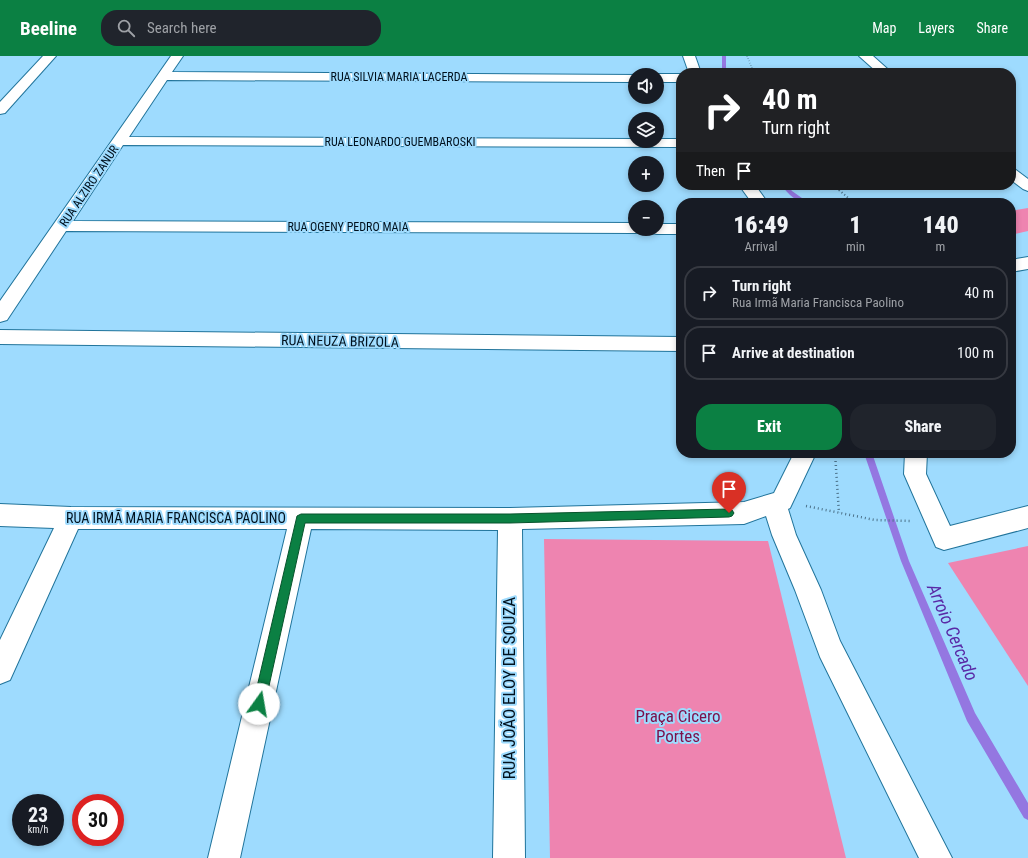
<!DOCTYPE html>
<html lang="en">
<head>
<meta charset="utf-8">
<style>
  :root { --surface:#171b24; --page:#20242c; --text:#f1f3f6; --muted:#9ea1a6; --line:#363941; --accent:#0b8043 }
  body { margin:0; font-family:"Roboto Condensed",sans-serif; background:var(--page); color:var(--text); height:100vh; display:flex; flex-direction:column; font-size:15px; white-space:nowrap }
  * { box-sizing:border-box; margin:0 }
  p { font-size:13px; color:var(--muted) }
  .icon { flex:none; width:22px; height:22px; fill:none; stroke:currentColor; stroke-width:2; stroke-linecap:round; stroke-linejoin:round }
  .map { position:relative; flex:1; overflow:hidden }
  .drawer { position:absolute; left:676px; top:142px; width:340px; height:260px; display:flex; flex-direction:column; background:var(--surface); border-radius:16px; box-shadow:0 2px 6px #0003 }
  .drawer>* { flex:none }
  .top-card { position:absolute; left:676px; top:12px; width:340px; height:122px; border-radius:16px; box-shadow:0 2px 6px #0003; background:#202124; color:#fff; overflow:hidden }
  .buttons { position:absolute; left:628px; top:12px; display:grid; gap:8px }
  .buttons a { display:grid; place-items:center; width:36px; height:36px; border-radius:50%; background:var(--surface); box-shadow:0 2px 6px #0003; font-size:20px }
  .speed { position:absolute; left:12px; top:738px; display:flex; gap:8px; font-size:20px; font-weight:700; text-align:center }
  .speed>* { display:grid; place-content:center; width:52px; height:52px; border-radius:50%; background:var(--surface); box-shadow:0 2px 6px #0003; line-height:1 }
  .speed small { font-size:10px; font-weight:400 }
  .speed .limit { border:6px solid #d22; background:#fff; color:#111 }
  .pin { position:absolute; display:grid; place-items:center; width:34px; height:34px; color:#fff; margin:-41px -17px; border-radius:50% 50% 50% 0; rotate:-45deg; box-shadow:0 0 4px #0007 }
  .pin .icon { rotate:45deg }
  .me { position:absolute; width:44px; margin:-22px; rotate:13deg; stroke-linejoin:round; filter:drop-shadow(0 0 3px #0008) }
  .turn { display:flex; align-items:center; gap:14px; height:84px; padding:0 20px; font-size:18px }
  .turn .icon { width:52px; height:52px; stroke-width:2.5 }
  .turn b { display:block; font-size:28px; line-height:34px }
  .then { display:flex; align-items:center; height:38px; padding:0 20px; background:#0003; gap:8px; font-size:15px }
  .eta { display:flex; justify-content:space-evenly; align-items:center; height:68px; text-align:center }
  .eta b { font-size:24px; font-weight:800; line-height:28px }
  .button { display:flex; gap:8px; margin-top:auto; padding:8px 20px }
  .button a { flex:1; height:46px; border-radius:16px; background:var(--accent); color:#fff; font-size:16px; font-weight:800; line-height:46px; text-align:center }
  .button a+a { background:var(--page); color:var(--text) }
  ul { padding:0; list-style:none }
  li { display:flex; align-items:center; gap:12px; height:54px; margin:0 8px 6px; padding:0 12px; border:2px solid var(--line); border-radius:16px }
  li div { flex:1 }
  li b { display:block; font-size:15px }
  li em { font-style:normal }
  header { display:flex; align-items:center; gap:24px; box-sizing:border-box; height:56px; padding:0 20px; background:var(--accent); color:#fff }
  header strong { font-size:19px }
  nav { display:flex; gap:22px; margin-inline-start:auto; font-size:14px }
  .search { width:280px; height:36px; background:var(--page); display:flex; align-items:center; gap:10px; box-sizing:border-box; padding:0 14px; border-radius:16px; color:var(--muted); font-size:15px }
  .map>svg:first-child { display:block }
</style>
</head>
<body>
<header>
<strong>Beeline</strong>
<div class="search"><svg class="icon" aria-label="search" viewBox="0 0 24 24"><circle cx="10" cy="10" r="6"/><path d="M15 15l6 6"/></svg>Search here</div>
<nav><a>Map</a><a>Layers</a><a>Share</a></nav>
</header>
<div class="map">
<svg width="1028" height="802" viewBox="0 0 1028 802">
  <rect width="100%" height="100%" fill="#9edbfe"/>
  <g fill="#ee84b0">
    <path d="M1028,152V175L1011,179V155Z"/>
    <path d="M544,483L768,485L846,802H550Z"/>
    <path d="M1028,490V630L948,507Z"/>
  </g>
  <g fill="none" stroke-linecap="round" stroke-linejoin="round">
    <g fill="#9477e1" fill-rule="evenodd">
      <rect x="722" y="0" width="4" height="17"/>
      <path d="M781,129H787L792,135L809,147C797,147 788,138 781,129Z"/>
      <path d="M864,397H872L909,505L975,657L1028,747V764L1024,762L967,665L901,505Z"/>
    </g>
    <defs>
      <g id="minor">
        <path d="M43,0H56L5,57L0,58V46Z"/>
        <path d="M171,0H183L172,16L638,19H635V26L167,24L129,81L635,83V85H657V83H681V91L123,89L73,165L635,167V173H643L641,176L635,177L66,175L7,264L0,266V245Z"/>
        <path d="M683,0H695L701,17H689Z"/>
        <path d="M859,0H873L892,17H878Z"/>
        <path d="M657,18H681V26H657V19H654Z"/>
        <path d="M1011,112L1016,114L1028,123V135L1023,133L1011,124Z"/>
        <path d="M739,129H755L768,147H752Z"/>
        <path d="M657,168H681V178H657L651,177L649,173H657Z"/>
        <path d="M1028,201V213L1011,216V204Z"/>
        <path d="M0,274L681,281V295L0,288Z"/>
        <path d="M794,397H816L790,452L788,453L796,479L821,534L840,585L952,802H919L820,601L795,534L772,479L766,460L744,468L522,473L525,802H493L498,474L311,473L240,802H208L287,473H78L10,624L0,628V584L54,472L0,470V448L71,451L510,452L744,446L774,437Z"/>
        <path d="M905,397H927L926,418L950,470L1028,450V472L944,494L936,491L904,418Z"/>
      </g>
    </defs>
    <use href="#minor" stroke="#21749b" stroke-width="2"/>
    <g stroke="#4c728a" stroke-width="1.5" stroke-dasharray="0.5 2" stroke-linecap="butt">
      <path d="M747,0L754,17"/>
      <path d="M833,129L840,135"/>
    </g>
    <path stroke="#4c728a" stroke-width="2" stroke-dasharray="1 2.5" stroke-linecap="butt" d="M839,134L854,147"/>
    <g stroke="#4c728a" stroke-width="2.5" stroke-dasharray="1 3" stroke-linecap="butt">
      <path d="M835,397L839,457"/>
      <path d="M806,450L875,464L910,465"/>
    </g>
    <use href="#minor" fill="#fff" fill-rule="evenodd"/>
  </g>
  <path fill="#0b8043" stroke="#07532c" d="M729,453L732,454L734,457L732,460L729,461L510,467H305L265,648L263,652L259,654L255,652L253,648L297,460L301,458H510Z"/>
  <g text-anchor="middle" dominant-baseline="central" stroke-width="4" stroke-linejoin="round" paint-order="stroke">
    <g font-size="12" fill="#00111e" stroke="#9edbfe">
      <text x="399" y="21">RUA SILVIA MARIA LACERDA</text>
      <text x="400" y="86">RUA LEONARDO GUEMBAROSKI</text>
      <text transform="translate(89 130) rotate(-56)">RUA ALZIRO ZANUR</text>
      <text x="348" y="171">RUA OGENY PEDRO MAIA</text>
    </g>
    <g font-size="14" fill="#00111e" stroke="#9edbfe">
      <text transform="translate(340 285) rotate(1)">RUA NEUZA BRIZOLA</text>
      <text x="176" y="462">RUA IRMÃ MARIA FRANCISCA PAOLINO</text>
    </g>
    <g font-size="17" fill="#00111e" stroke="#9edbfe">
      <text transform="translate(509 632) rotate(-90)">RUA JOÃO ELOY DE SOUZA</text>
    </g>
    <g font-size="17" fill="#7c104a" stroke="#9edbfe">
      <text x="678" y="660">Praça Cicero<tspan x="678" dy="20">Portes</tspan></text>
    </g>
    <g font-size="18" font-style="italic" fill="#5929a6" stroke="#9edbfe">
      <text transform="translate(953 576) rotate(67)">Arroio Cercado</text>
    </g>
  </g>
</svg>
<div class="buttons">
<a><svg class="icon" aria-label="sound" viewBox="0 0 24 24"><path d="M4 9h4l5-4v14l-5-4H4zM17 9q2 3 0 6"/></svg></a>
<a><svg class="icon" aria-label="layers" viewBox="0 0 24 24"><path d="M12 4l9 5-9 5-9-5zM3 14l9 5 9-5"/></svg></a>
<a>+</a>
<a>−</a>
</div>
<div class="speed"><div>23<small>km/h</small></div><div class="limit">30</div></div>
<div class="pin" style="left:729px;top:457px;background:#d93025"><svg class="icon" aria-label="arrive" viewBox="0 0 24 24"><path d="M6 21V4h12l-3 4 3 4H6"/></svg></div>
<svg class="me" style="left:259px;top:648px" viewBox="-20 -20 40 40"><circle r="19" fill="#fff"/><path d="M0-13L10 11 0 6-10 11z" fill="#0b8043"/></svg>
<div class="top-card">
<div class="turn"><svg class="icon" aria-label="right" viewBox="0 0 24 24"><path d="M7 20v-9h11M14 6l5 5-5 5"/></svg><div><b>40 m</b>Turn right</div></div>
<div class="then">Then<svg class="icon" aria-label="arrive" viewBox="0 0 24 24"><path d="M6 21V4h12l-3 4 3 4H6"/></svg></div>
</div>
<section class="drawer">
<div class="eta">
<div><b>16:49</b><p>Arrival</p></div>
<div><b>1</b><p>min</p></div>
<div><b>140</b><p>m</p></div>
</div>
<ul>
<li><svg class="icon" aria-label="right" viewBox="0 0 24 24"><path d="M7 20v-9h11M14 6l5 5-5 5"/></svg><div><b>Turn right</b><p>Rua Irmã Maria Francisca Paolino</p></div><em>40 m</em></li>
<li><svg class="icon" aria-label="arrive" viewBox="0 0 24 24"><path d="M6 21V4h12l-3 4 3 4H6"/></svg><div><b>Arrive at destination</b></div><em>100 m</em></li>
</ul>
<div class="button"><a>Exit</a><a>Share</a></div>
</section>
</div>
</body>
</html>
